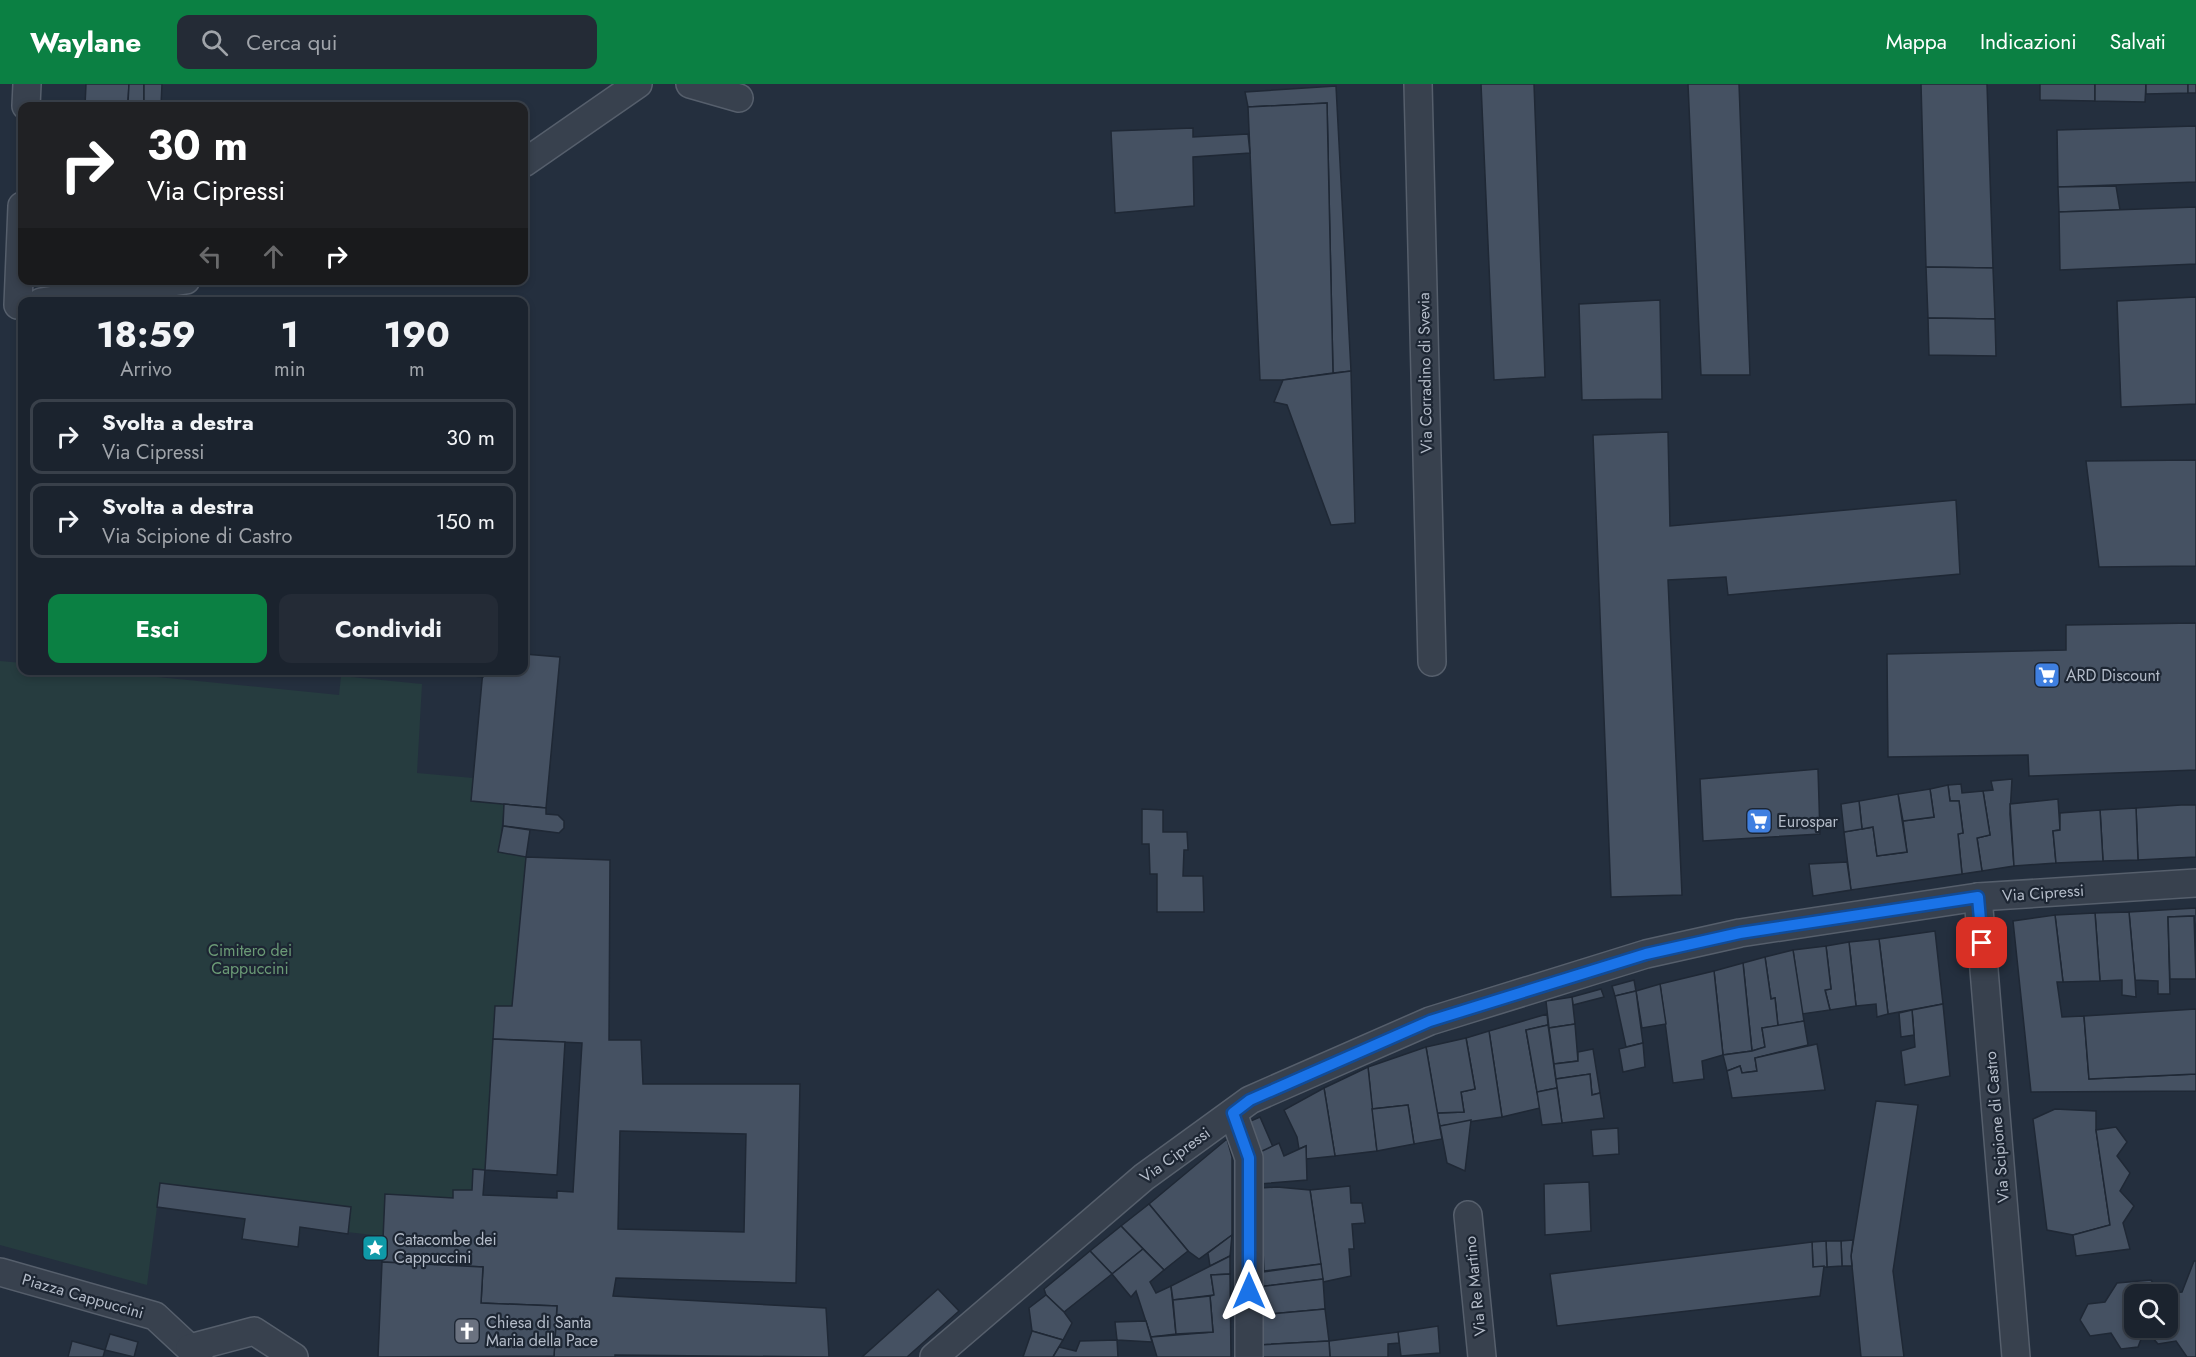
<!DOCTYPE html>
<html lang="it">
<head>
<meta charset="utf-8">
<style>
  :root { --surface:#1b232e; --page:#242b36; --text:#f1f3f6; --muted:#a0a4aa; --line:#39404a; --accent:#0b8043 }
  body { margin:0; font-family:Jost,sans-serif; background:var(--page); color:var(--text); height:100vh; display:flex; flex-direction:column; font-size:22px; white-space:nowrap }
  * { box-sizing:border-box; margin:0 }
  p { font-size:20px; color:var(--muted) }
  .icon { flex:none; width:33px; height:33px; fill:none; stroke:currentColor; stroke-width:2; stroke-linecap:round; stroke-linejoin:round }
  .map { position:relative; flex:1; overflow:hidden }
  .panel { position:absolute; left:18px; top:213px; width:510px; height:378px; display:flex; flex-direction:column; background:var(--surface); border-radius:12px; box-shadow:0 3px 9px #0003,0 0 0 2px var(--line) }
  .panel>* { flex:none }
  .guide { position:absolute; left:18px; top:18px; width:510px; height:183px; border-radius:12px; box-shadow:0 3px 9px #0003,0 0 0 2px var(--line); background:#202124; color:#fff; overflow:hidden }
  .tools { position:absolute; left:2124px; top:1200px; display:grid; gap:12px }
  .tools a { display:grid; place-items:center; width:54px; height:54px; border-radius:12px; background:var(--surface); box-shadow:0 3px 9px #0003,0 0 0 2px var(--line); font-size:30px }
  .pin { position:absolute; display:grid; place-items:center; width:51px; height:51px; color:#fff; margin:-26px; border-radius:12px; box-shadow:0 3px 9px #0006 }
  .me { position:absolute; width:66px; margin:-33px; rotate:0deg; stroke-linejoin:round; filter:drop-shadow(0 0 4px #0008) }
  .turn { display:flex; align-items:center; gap:21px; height:126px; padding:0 30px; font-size:27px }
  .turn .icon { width:78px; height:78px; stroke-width:2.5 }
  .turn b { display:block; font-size:42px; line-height:51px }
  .lanes { display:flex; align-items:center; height:57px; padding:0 30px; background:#0003; justify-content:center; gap:30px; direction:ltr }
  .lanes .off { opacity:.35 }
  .eta { display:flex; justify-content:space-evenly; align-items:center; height:102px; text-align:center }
  .eta b { font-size:36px; font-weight:700; line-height:42px }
  .action { display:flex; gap:12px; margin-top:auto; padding:12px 30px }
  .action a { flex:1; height:69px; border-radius:12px; background:var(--accent); color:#fff; font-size:24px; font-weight:700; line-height:69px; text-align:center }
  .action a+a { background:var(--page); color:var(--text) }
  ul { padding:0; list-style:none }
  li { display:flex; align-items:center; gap:18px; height:75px; margin:0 12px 9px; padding:0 18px; border:3px solid var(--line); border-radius:12px }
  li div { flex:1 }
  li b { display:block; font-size:22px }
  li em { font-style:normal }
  header { display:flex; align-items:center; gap:36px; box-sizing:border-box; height:84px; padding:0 30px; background:var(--accent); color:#fff }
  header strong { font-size:28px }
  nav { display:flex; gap:33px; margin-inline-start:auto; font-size:21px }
  .search { width:420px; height:54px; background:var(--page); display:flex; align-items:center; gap:15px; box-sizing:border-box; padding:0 21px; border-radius:12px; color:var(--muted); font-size:22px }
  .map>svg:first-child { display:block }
</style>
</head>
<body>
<header>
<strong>Waylane</strong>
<div class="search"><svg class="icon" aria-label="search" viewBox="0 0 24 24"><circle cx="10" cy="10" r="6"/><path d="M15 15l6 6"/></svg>Cerca qui</div>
<nav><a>Mappa</a><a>Indicazioni</a><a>Salvati</a></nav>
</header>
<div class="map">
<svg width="2196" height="1273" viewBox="0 0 2196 1273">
  <rect width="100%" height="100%" fill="#242f3e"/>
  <path fill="#263c3f" d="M0,577L22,579V586L97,587L339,611L341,592L422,600L417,689L473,694L471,717L504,720L499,768L526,773L512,922H495L485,1086L473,1085L472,1106H453V1114L385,1110L383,1152L301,1143L298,1163L242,1155L244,1135L157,1123L147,1201L0,1161Z"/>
  <g fill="#455162" stroke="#1f2835" stroke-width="1.5" fill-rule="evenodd">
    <path d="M86,0H129L128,18H158V22H85Z"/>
    <path d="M129,0H144V18H128Z"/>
    <path d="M144,0H162L161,22H158V18H144Z"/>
    <path d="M1481,0H1534L1545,293L1494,296Z"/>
    <path d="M1688,0H1739L1750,291H1701Z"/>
    <path d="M1921,0H1987L1993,184L1926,183Z"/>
    <path d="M2040,0H2095V17L2040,16Z"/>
    <path d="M2095,0H2146L2145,18L2095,17Z"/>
    <path d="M2146,0H2188V9L2146,10Z"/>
    <rect x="2188" y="0" width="8" height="9"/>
    <path d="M1336,2L1351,287L1333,289L1327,19L1248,23L1245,8Z"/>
    <path d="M1327,19L1333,289L1283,296H1260L1248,23Z"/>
    <path d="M2196,42V98L2058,103L2057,46Z"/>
    <path d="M1193,44V53L1248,50L1250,69L1193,73L1194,122L1115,129L1111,47Z"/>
    <path d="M2116,102L2120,126L2059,128L2058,103Z"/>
    <path d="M2196,123V180L2060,186L2059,128Z"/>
    <path d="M1926,183L1993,184L1995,235L1928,234Z"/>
    <path d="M2196,213V320L2121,323L2117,217Z"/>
    <path d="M1660,216L1662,315L1582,316L1579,220Z"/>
    <path d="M1928,234L1995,235L1996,272L1929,271Z"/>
    <path d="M1351,287L1355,439L1331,441L1287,321L1274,318L1283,296Z"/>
    <path d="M1668,348L1670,442L1956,416L1960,490L1728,511L1726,493L1668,496L1682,811L1611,813L1593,351Z"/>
    <path d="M2196,376V482L2099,483L2086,377Z"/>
    <path d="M2196,539V686L2029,692L2028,671L1888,673L1887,570L2066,566V541Z"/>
    <path d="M524,570L560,573L546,724L471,717L483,586H524Z"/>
    <path d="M409,586H483V593Z"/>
    <path d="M1818,685L1820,750L1703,757L1700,695Z"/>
    <path d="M2012,695L2010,730L2014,782L1982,787L1977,754L1990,751L1983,707L1993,706L1991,697Z"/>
    <path d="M1961,700L1962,709L1983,707L1990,751L1977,754L1982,787L1962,790L1958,750L1963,749L1959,717H1950L1948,701Z"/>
    <path d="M1948,701L1950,717H1959L1963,749L1958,750L1962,790L1851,806L1844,748L1873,743L1877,772L1907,768L1903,737L1934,733L1930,705Z"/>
    <path d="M1930,705L1934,733L1903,737L1898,710Z"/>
    <path d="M1898,710L1907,768L1877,772L1873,743L1862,745L1859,717Z"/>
    <path d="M2058,715L2060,746L2053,747L2056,779L2014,782L2010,720Z"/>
    <path d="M1859,717L1862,745L1844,748L1841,720Z"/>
    <path d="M504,720L546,724V730L558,731L564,737V744L559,749L503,742Z"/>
    <path d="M2181,721H2196V773L2138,776L2136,724Z"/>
    <path d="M2136,724L2138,776L2103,777L2100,726Z"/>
    <path d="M1142,725L1163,726V748H1187L1188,766H1184L1183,792H1203L1204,828H1157V790H1150L1149,760H1142Z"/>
    <path d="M2100,726L2103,777L2056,779L2053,747L2060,746V729Z"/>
    <path d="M503,742L530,746L526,773L498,768Z"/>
    <path d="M526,773L610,776L609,956H641L643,1000H800L796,1199L616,1194L613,1212L826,1224L829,1273L615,1271V1273H539L540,1271L554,1272L557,1222L481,1219L483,1183L382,1178L385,1110L453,1114V1106H472L473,1085L485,1086L483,1111L557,1114V1107L573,1108L582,959L493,955L495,922H512ZM620,1047L746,1050L744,1148L618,1145Z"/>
    <path d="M1847,778L1851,806L1813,812L1809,780Z"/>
    <path d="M2196,824V866L2194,832L2168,833L2170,910H2158V897L2135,896L2129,828Z"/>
    <path d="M2129,828L2135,896L2136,913L2122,911V896L2100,897L2095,829Z"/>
    <path d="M2095,829L2100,897L2063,898L2055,831Z"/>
    <path d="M2055,831L2063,898H2057L2062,933L2084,932L2089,995L2196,990V1007L2031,1008L2013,837Z"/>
    <path d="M2194,832L2196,895H2170L2168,833Z"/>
    <path d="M1935,847L1943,920L1888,930L1879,855Z"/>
    <path d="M1879,855L1888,930L1877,933L1876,920L1856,922L1849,858Z"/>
    <path d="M1849,858L1856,922L1830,926L1825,906L1831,905L1826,862Z"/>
    <path d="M1826,862L1831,905L1825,906L1830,926L1802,930L1793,866Z"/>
    <path d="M1793,866L1804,937L1778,942L1775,914L1771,915L1765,873Z"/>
    <path d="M1765,873L1771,915L1775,914L1778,942L1762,944L1765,963L1752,967L1743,879Z"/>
    <path d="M1743,879L1752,967L1723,971L1714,887Z"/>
    <path d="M1714,887L1723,971L1702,977L1704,995L1673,999L1660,900Z"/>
    <path d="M1634,896L1636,907L1615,912L1612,902Z"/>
    <path d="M1660,900L1666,940L1642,944L1636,907Z"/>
    <path d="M1601,905L1604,913L1573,921L1572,913Z"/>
    <path d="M1636,907L1643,959L1626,963L1615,912Z"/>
    <path d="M1572,913L1575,940L1549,944L1546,917Z"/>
    <path d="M1943,920L1950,992L1905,1001L1901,967L1915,963L1912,926Z"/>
    <path d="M2196,925V990L2089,995L2084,932Z"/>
    <path d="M1912,926L1914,951L1901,953L1899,929Z"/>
    <path d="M1547,930L1548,941L1526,946L1540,1024L1502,1033L1489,947Z"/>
    <path d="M1804,937L1808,961L1755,974L1757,987L1742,989L1740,982L1727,987L1723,971L1752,967L1765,963L1762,944Z"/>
    <path d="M1575,940L1578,977L1554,980L1549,944Z"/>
    <path d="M1548,941L1557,1004L1537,1008L1526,946Z"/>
    <path d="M1489,947L1502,1033L1440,1042L1437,1029L1464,1028L1461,1008L1475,1005L1466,954Z"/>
    <path d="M1466,954L1475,1005L1461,1008L1464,1028L1437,1029L1426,963Z"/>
    <path d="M493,955L565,958L557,1091L485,1086Z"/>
    <path d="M1643,959L1645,983L1623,988L1619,965Z"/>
    <path d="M1817,960L1825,1006L1732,1014L1727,987L1740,982L1742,989L1757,987L1755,974Z"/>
    <path d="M1426,963L1442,1055L1414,1060L1408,1021L1372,1025L1368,983Z"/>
    <path d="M1593,965L1600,1009L1592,1011L1590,990L1556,995L1554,980L1578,977V968Z"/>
    <path d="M1368,983L1377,1067L1335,1072L1324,1004Z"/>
    <path d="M1590,990L1592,1011L1600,1009L1604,1034L1562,1039L1556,995Z"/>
    <path d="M1324,1004L1335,1072L1306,1075V1062L1299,1065L1297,1053L1284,1026Z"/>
    <path d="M1557,1004L1562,1039L1542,1041L1537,1008Z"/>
    <path d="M1876,1017L1918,1021L1893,1187L1904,1273H1861L1851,1172Z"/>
    <path d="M1408,1021L1414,1060L1377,1067L1372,1025Z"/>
    <path d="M2055,1025L2096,1027V1046L2110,1141L2073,1151L2047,1146L2033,1035Z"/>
    <path d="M1260,1033L1273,1063L1258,1069L1246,1039Z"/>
    <path d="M1471,1036L1465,1087L1447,1079L1440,1042Z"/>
    <path d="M2116,1043L2127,1058L2117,1072L2130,1089L2120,1107L2134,1122L2123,1139L2130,1165L2076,1172L2073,1151L2110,1141L2096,1046Z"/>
    <path d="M1618,1044L1619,1070L1593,1072L1591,1046Z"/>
    <path d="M1227,1055L1232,1073V1151L1199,1175L1188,1167L1149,1120Z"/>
    <path d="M1279,1059L1284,1072L1306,1062L1307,1096L1259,1100L1258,1069Z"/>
    <path d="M1589,1098L1591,1147L1545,1151L1544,1100Z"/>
    <path d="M160,1099L351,1123L348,1150L300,1143L298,1163L242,1155L245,1135L157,1123Z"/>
    <path d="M1350,1102L1351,1119H1362L1365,1139L1352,1140L1354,1165H1349L1351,1192L1323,1198L1310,1106Z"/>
    <path d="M1277,1103L1310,1106L1321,1180L1264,1187L1260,1104Z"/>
    <path d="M1149,1120L1188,1167L1164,1186L1121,1142Z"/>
    <path d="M1121,1142L1143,1165L1112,1190L1090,1167Z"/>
    <path d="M1232,1151L1230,1172L1210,1182L1208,1169Z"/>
    <path d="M1853,1156L1851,1172L1852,1182H1842L1841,1157Z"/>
    <path d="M1826,1157H1841L1842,1182L1827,1183Z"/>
    <path d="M1826,1157L1827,1183H1813L1812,1158Z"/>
    <path d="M1812,1158L1813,1183L1824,1182L1820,1212L1557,1242L1550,1190Z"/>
    <path d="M1143,1165L1164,1186L1150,1198L1156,1209L1171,1202L1176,1250L1151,1253L1136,1207L1131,1213L1112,1190Z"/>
    <path d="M1090,1167L1112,1190L1064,1228L1046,1211L1044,1205Z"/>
    <path d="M1230,1172V1190L1211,1191L1214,1211L1173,1216L1171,1202Z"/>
    <path d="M2194,1177H2196V1273H2187L2176,1257L2158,1260L2145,1245L2138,1263L2121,1265L2111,1249L2090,1252L2080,1236L2088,1220L2105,1218L2117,1199L2151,1196L2160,1210H2134V1244H2168V1210H2160L2182,1208Z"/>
    <path d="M382,1178L483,1183L481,1219L557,1222L554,1272L378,1273Z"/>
    <path d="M1321,1180L1323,1195L1257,1203L1256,1189Z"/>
    <path d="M1230,1190L1231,1273H1157L1151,1253L1213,1248L1210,1212L1214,1211L1211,1191Z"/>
    <path d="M1323,1195L1325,1225L1258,1231L1257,1203Z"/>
    <path d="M938,1205L959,1227L907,1273H862Z"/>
    <path d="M1046,1211L1064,1228L1072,1239L1063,1256L1032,1247L1029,1224Z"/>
    <path d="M1210,1212L1213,1248L1176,1250L1173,1216Z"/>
    <path d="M1325,1225L1329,1257L1259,1261L1258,1231Z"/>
    <path d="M1146,1237L1152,1258L1117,1256L1115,1238Z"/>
    <path d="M1438,1242L1440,1269L1401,1272L1398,1248Z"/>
    <path d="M1032,1247L1063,1256L1053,1273H1023Z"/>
    <path d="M1398,1248L1399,1259L1388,1260V1273H1330L1329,1257Z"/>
    <path d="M110,1250L138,1258L134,1273L105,1266Z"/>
    <path d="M1117,1256L1118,1273H1053L1059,1263L1076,1267L1080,1257Z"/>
    <path d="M72,1257L105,1266L103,1273H68Z"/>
    <path d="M1329,1257L1330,1273H1259V1261Z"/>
  </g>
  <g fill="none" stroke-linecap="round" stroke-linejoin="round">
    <defs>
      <g id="minor">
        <path d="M690,0L739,14"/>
        <path d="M1418,0L1432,578"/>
        <path d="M26,22L27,0"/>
        <path d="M524,79L638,0"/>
        <path d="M41,218L186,196"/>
        <path d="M18,221L22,122"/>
        <path d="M1978,813L2016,1273"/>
        <path d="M1233,1029L1249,1074V1273"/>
        <path d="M1468,1131L1482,1273"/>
        <path d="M0,1188L155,1232L199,1273"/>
        <path d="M190,1264L254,1247L294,1273"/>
        <path d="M934,1273L1144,1093L1250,1016L1430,937L1646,870L1740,849L1978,813L2196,799"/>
      </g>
    </defs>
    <use href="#minor" stroke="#565f6c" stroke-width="30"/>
    <use href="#minor" stroke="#38414e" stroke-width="27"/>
  </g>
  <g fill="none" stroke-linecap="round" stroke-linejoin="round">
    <defs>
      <path id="route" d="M1249,1207V1074L1233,1029L1250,1016L1430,937L1646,870L1740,849L1978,813L1982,859"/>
    </defs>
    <use href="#route" stroke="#114b97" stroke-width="15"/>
    <use href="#route" stroke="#1a73e8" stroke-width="10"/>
  </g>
  <defs>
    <symbol id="supermarket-square" viewBox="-11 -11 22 22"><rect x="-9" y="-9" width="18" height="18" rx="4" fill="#3f7fe0" stroke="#1d2633"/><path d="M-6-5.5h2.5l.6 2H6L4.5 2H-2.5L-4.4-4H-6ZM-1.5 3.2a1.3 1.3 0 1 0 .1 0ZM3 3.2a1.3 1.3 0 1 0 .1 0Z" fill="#fff"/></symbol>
    <symbol id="sight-square" viewBox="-11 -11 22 22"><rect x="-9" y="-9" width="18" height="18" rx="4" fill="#0f9aa8" stroke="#1d2633"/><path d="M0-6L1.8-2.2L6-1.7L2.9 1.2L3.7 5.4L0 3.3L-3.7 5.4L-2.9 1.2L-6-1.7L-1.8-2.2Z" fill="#fff"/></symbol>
    <symbol id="church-square" viewBox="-11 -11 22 22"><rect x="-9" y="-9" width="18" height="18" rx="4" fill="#6b7280" stroke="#1d2633"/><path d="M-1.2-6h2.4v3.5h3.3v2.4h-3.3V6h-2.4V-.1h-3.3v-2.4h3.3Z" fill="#fff"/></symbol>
  </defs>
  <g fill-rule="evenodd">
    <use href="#supermarket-square" x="2032" y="576" width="30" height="30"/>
    <use href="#supermarket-square" x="1744" y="722" width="30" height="30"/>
    <use href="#sight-square" x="360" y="1149" width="30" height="30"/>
    <use href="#church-square" x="452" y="1232" width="30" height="30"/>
  </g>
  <g text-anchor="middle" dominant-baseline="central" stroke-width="4.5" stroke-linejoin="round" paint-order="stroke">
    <g font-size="16" fill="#b4bcc9" stroke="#1d2633">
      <text transform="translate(1425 289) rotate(-91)">Via Corradino di Svevia</text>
      <text transform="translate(2043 809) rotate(-4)">Via Cipressi</text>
      <text transform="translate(1997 1043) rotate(-95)">Via Scipione di Castro</text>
      <text transform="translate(1175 1071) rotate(-36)">Via Cipressi</text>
      <text transform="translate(1475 1202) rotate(-96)">Via Re Martino</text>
      <text transform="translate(83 1212) rotate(16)">Piazza Cappuccini</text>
    </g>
    <g font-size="16" fill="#b4bcc9" stroke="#1d2633" text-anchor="start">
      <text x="2066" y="591">ARD Discount</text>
      <text x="1778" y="737">Eurospar</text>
      <text x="394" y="1155">Catacombe dei<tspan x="394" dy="18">Cappuccini</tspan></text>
      <text x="486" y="1238">Chiesa di Santa<tspan x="486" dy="18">Maria della Pace</tspan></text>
    </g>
    <g font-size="16" fill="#6b9a76" stroke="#1d2633">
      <text x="250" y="866">Cimitero dei<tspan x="250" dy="18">Cappuccini</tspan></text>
    </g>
  </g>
</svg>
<div class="tools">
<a><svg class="icon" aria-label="search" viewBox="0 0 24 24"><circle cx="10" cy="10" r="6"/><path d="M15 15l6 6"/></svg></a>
</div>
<div class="pin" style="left:1982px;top:859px;background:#d93025"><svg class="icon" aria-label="arrive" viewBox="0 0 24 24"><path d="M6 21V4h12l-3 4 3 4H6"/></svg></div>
<svg class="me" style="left:1249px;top:1207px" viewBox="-20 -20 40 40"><path d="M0-17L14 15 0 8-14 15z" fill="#1a73e8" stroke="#fff" stroke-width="4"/></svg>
<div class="guide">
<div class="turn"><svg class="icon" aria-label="right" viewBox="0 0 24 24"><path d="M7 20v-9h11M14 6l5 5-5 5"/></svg><div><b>30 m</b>Via Cipressi</div></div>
<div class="lanes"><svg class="icon off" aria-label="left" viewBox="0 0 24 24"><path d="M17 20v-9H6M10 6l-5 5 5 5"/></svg><svg class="icon off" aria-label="ahead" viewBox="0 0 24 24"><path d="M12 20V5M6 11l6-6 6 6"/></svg><svg class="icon" aria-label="right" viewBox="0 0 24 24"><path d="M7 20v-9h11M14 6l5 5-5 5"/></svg></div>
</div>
<section class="panel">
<div class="eta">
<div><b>18:59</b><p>Arrivo</p></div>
<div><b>1</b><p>min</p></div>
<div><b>190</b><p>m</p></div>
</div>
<ul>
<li><svg class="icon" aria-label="right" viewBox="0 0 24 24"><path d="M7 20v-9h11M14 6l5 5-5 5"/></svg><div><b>Svolta a destra</b><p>Via Cipressi</p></div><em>30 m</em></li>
<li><svg class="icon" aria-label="right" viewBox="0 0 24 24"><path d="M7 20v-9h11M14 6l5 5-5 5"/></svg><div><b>Svolta a destra</b><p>Via Scipione di Castro</p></div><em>150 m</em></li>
</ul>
<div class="action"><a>Esci</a><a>Condividi</a></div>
</section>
</div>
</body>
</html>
